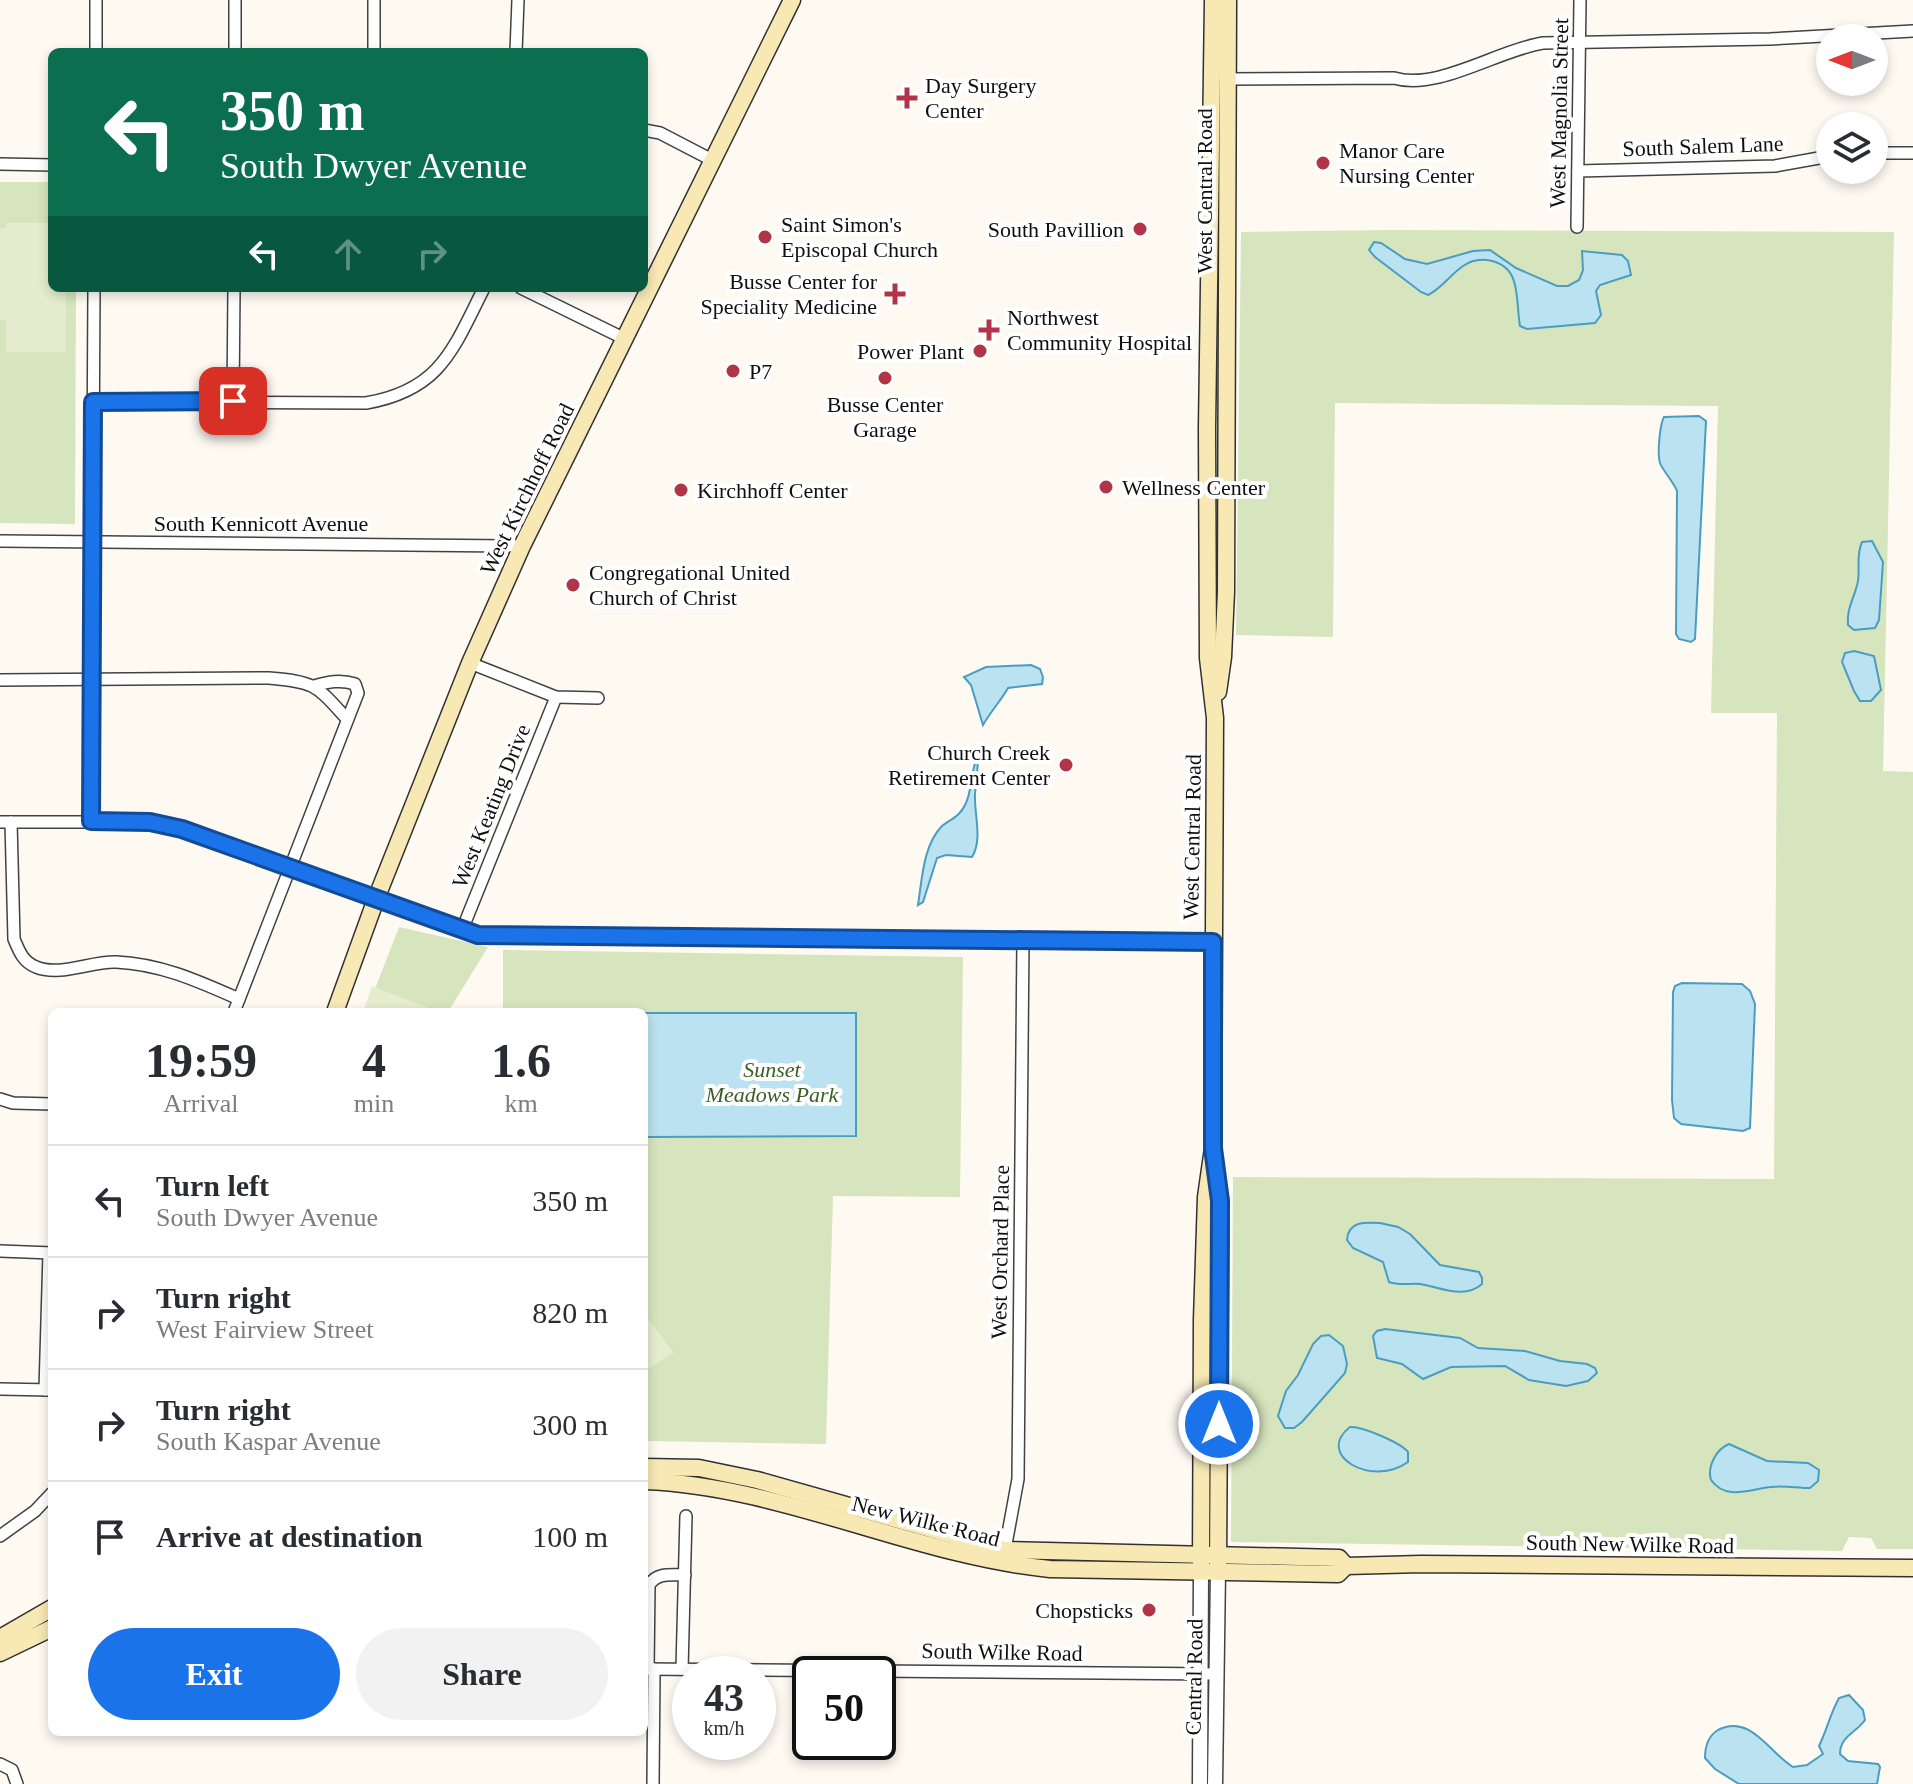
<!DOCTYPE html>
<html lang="en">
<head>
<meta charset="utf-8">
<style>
  :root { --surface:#fff; --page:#f2f2f3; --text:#2b2b33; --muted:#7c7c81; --line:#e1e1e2; --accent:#1a73e8 }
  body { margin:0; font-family:Georgia,serif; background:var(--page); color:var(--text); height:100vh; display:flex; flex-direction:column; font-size:30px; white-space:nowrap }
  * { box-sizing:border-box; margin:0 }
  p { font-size:26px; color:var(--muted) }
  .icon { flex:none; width:44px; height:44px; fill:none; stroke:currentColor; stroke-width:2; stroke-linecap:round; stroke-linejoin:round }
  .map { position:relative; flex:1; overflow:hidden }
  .drawer { position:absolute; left:48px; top:1008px; width:600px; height:728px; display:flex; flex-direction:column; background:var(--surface); border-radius:12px; box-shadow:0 4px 12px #0003 }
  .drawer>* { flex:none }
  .top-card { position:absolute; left:48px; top:48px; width:600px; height:244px; border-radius:12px; box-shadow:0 4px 12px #0003; background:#0b6e4f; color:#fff; overflow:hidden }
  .needle { width:52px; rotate:270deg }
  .tools { position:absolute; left:1816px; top:24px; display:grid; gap:16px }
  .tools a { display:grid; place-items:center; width:72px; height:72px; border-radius:50%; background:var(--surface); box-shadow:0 4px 12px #0003; font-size:40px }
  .speed { position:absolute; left:672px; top:1656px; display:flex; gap:16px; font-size:40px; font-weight:700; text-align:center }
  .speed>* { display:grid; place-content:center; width:104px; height:104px; border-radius:50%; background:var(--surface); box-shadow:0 4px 12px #0003; line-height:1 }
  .speed small { font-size:20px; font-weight:400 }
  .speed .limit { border:4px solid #111; border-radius:12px; background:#fff; color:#111 }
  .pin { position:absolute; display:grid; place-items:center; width:68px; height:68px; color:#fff; margin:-34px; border-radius:16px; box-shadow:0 4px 12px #0006 }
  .me { position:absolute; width:88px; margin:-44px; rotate:0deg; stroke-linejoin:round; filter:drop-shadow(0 0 6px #0008) }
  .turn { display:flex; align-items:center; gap:28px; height:168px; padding:0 40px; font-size:36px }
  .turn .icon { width:104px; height:104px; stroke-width:2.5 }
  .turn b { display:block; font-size:56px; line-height:68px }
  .lanes { display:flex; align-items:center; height:76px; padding:0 40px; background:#0003; justify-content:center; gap:40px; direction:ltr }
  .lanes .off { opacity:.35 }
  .eta { display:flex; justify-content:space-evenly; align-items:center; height:136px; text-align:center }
  .eta b { font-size:48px; font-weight:800; line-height:56px }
  .button { display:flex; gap:16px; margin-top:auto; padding:16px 40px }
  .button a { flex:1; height:92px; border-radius:48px; background:var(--accent); color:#fff; font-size:32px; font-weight:800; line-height:92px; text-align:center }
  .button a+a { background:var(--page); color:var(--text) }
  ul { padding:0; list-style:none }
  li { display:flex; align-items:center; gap:24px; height:112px; padding:0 40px; border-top:2px solid var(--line) }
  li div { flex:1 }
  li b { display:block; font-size:30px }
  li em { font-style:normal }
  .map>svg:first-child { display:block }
</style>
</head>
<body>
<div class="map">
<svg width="1913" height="1784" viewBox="0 0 1913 1784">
  <rect width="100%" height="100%" fill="#fefaf2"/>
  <g fill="#d7e5be">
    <path d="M0,182H52V288H76L75,524L0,523Z"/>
    <path d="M1391,230L1894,232L1883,771L1913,772V1549H1877L1871,1538L1849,1537L1842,1551L1231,1542L1233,1177L1774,1179L1777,713H1711L1718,406L1335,403L1333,637L1236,635L1241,232Z"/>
    <path d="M399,927L488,947L448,1012H366Z"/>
    <path d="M503,950L963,957L960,1197L833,1196L826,1444L644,1441V1012H503Z"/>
  </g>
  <g fill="#e6edcf">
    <path d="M6,223H52V288H66L65,352H6V321L0,320V228L6,229Z"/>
    <path d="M372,986L439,1012H363Z"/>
    <path d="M644,1314L674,1353L644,1371Z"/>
  </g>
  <g fill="#bbe2f0" stroke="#4a9dc0" stroke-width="2">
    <path d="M1374,242L1381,243L1405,259L1427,264L1473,251L1490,250L1516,268L1557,286H1568L1579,280L1583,270L1582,251L1622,255L1628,261L1631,275L1600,285L1596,291L1601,315L1595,323L1527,329L1520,326C1515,299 1523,265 1487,260C1478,259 1470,261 1463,266C1450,275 1442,288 1428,295L1421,292L1375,257L1369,250Z"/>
    <path d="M1699,416L1706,421L1695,639L1691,642L1679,639L1676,634L1677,491C1673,481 1663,471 1660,463C1657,453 1660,424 1664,417Z"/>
    <path d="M1872,541L1883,562L1879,620L1875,628L1854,630L1848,625C1846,609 1855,597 1858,581C1860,567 1856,555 1862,542Z"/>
    <path d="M1854,651L1874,656L1881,690L1871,701H1860L1854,691L1842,662L1845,653Z"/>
    <path d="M1031,665L1040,669L1043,677L1042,684L1008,688C1000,702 991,711 983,725L971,685L964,677L986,667Z"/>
    <path d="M978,756C978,769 976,782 975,794C974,815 983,839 972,857L946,855L937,858L923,902L918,905C922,880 923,845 942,826C951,819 960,816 965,805C973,790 970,770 978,756Z"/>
    <path d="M1682,983L1742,984L1750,991L1755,1004L1750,1128L1743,1131L1681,1124L1674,1118L1672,1100L1673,992L1675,986Z"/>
    <path d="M644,1013H856V1136L644,1137Z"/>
    <path d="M1380,1223L1398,1227L1410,1234L1440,1265L1479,1272L1482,1278V1284C1464,1300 1440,1287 1420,1284C1409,1283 1400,1286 1389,1282L1383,1262L1353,1248L1347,1240C1348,1221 1365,1222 1380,1223Z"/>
    <path d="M1385,1329L1460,1338L1478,1348L1525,1351L1560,1361L1587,1364L1595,1368L1597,1373L1588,1381L1566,1386L1529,1380L1505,1366L1451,1367L1423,1379L1402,1364L1377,1358L1373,1336L1377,1331Z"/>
    <path d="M1329,1335L1343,1346L1347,1364L1345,1373L1302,1422L1294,1428H1285L1278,1416L1286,1391L1298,1375L1313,1344L1321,1336Z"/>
    <path d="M1350,1427C1362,1426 1401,1443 1408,1452V1462C1372,1488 1314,1455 1350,1427Z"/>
    <path d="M1729,1444L1767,1461L1808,1463L1819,1470L1818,1481L1810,1488C1797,1488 1783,1485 1771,1487C1750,1489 1726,1501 1711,1480C1707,1467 1716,1449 1729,1444Z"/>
    <path d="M1849,1695L1863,1710L1865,1720C1856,1733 1840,1736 1840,1754L1848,1761L1878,1764L1880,1767L1877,1784H1739L1715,1769L1705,1758C1705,1747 1708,1736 1718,1730C1751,1713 1770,1754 1793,1767L1807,1765L1823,1754L1819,1746C1827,1730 1830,1714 1839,1698Z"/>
  </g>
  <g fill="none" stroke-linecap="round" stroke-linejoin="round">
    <defs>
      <g id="minor">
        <path d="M96,52V0"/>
        <path d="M235,52V0"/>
        <path d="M374,52V0"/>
        <path d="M516,52L518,0"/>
        <path d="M1227,79L1394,78C1438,91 1498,50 1543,43L1770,39L1913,31"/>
        <path d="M644,130L660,133L712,160"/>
        <path d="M1874,153H1913"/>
        <path d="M0,164L52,165"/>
        <path d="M1578,171L1775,166L1830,156"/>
        <path d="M1577,227L1580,0"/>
        <path d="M521,288L623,338"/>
        <path d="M233,401L234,288"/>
        <path d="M93,402L366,403C441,390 453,349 484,288"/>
        <path d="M0,541L522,546"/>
        <path d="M470,663L556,697L598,698"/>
        <path d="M0,680L269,678C316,682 316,685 347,719"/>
        <path d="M91,821L94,288"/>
        <path d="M0,822H150L182,829L478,935L1213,942"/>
        <path d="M11,822L14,939C19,951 23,962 36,967C60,977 91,961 116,962C161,964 198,981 239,999"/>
        <path d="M462,930L556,697"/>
        <path d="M234,1012L358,693L355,684C340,679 328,682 314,686"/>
        <path d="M0,1099L13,1103L52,1104"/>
        <path d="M0,1251L52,1253"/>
        <path d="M0,1389L51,1390"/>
        <path d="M45,1390L49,1253"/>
        <path d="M0,1536L35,1511L52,1493"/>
        <path d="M1004,1555L1018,1479L1023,940"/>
        <path d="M644,1669L1216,1674"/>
        <path d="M648,1669L649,1585C657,1572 672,1575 685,1575"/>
        <path d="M682,1669L686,1516"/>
        <path d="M0,1764L12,1770L17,1784"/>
        <path d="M653,1784L654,1669"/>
      </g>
      <g id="tertiary">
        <path d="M1200,1784L1201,1571"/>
        <path d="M1215,1784L1218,1571"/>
      </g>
      <g id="secondary">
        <path d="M1218,692L1223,657L1226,592L1228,0"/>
        <path d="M335,1012L376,899L470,663L522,546L792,0"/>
        <path d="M1215,1169L1220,1201V1240L1218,1566"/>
        <path d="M644,1467L699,1468L757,1480L1005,1550L1339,1558L1346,1566L1421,1564L1913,1568"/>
        <path d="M644,1481C783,1486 911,1555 1050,1569L1338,1574L1346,1566"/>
        <path d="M1201,1571L1202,1320L1206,1197L1213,1148L1215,718L1208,658L1207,429L1213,0"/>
        <path d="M0,1638L52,1608"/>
        <path d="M0,1653L52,1628"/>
      </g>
    </defs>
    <use href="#minor" stroke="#424242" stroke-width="14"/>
    <use href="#tertiary" stroke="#424242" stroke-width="17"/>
    <use href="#secondary" stroke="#313131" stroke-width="19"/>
    <use href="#minor" stroke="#fff" stroke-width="11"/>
    <use href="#tertiary" stroke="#fff" stroke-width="14"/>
    <use href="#secondary" stroke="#f7e8b4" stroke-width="16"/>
  </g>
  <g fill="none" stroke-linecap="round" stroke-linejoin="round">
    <defs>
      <path id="route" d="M233,401L93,402L91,821L150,822L182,829L478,935L1213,942V1148L1220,1201L1219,1424"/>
    </defs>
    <use href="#route" stroke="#114b97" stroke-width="20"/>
    <use href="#route" stroke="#1a73e8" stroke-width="14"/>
  </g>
  <g fill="#b13447" stroke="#fff" stroke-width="3">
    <path d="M903 86h8v8h8v8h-8v8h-8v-8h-8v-8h8z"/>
    <circle cx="1323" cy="163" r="8"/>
    <circle cx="1140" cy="229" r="8"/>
    <circle cx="765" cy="237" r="8"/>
    <path d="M891 282h8v8h8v8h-8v8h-8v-8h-8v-8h8z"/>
    <path d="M985 318h8v8h8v8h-8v8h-8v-8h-8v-8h8z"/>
    <circle cx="980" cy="351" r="8"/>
    <circle cx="733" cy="371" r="8"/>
    <circle cx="885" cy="378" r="8"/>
    <circle cx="1106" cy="487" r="8"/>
    <circle cx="681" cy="490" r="8"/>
    <circle cx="573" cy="585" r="8"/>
    <circle cx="1066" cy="765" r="8"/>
    <circle cx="1149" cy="1610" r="8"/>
  </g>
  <g text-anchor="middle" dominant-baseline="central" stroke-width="8" stroke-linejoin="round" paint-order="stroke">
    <g font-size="22" fill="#0f0f0f" stroke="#fff" text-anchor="start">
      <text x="925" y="85">Day Surgery<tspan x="925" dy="25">Center</tspan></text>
      <text x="1339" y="150">Manor Care<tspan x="1339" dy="25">Nursing Center</tspan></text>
      <text x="781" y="224">Saint Simon's<tspan x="781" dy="25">Episcopal Church</tspan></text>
      <text x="1124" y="229" text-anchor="end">South Pavillion</text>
      <text x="877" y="281" text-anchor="end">Busse Center for<tspan x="877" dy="25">Speciality Medicine</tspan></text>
      <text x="1007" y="317">Northwest<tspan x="1007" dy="25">Community Hospital</tspan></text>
      <text x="964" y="351" text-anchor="end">Power Plant</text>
      <text x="749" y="371">P7</text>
      <text x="885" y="404" text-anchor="middle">Busse Center<tspan x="885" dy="25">Garage</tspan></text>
      <text x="1122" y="487">Wellness Center</text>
      <text x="697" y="490">Kirchhoff Center</text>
      <text x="589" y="572">Congregational United<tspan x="589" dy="25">Church of Christ</tspan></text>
      <text x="1050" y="752" text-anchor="end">Church Creek<tspan x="1050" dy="25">Retirement Center</tspan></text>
      <text x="1133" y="1610" text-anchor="end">Chopsticks</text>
    </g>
    <g font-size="22" fill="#0f0f0f" stroke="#fff">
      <text transform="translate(1559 113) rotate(-89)">West Magnolia Street</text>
      <text transform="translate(1703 146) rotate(-2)">South Salem Lane</text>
      <text transform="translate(1204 191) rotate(-90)">West Central Road</text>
      <text transform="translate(527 489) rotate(-64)">West Kirchhoff Road</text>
      <text x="261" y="523">South Kennicott Avenue</text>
      <text transform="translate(491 806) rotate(-68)">West Keating Drive</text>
      <text transform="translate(1192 837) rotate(-89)">West Central Road</text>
      <text transform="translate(1000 1252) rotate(-89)">West Orchard Place</text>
      <text transform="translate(926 1521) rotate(14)">New Wilke Road</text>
      <text transform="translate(1630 1544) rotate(1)">South New Wilke Road</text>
      <text transform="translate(1002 1652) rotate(1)">South Wilke Road</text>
      <text transform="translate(1194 1677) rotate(-89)">Central Road</text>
    </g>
    <g font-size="22" font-style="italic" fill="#386025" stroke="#fff">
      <text x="772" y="1069">Sunset<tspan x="772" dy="25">Meadows Park</tspan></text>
    </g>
  </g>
</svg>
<div class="tools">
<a><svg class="needle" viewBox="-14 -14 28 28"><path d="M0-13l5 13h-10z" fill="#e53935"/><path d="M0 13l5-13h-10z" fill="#7c7c81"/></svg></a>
<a><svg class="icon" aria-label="layers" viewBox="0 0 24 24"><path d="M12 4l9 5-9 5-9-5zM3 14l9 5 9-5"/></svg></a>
</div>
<div class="speed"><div>43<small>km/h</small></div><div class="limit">50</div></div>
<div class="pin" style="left:233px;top:401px;background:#d93025"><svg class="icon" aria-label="arrive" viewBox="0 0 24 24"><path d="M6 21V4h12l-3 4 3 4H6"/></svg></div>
<svg class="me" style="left:1219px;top:1424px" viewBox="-20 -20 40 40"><circle r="17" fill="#1a73e8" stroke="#fff" stroke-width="3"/><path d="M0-11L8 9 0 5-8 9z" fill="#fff"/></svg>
<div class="top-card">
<div class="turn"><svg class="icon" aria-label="left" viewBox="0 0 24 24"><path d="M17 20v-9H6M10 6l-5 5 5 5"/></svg><div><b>350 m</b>South Dwyer Avenue</div></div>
<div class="lanes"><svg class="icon" aria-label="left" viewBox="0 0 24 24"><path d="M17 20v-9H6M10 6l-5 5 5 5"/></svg><svg class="icon off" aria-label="ahead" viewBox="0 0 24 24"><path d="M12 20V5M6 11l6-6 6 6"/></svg><svg class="icon off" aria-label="right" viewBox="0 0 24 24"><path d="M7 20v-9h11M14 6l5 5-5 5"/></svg></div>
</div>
<section class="drawer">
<div class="eta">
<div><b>19:59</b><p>Arrival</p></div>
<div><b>4</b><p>min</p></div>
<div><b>1.6</b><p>km</p></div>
</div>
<ul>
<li><svg class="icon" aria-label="left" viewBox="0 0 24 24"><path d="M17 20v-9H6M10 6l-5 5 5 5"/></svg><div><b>Turn left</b><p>South Dwyer Avenue</p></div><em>350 m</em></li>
<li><svg class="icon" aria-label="right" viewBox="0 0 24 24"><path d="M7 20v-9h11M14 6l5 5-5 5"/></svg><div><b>Turn right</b><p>West Fairview Street</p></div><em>820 m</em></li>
<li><svg class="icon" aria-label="right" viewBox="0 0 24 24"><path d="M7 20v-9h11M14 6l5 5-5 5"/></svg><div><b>Turn right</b><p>South Kaspar Avenue</p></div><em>300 m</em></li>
<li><svg class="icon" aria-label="arrive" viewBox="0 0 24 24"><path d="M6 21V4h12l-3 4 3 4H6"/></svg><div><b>Arrive at destination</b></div><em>100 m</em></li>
</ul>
<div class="button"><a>Exit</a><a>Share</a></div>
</section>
</div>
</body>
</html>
